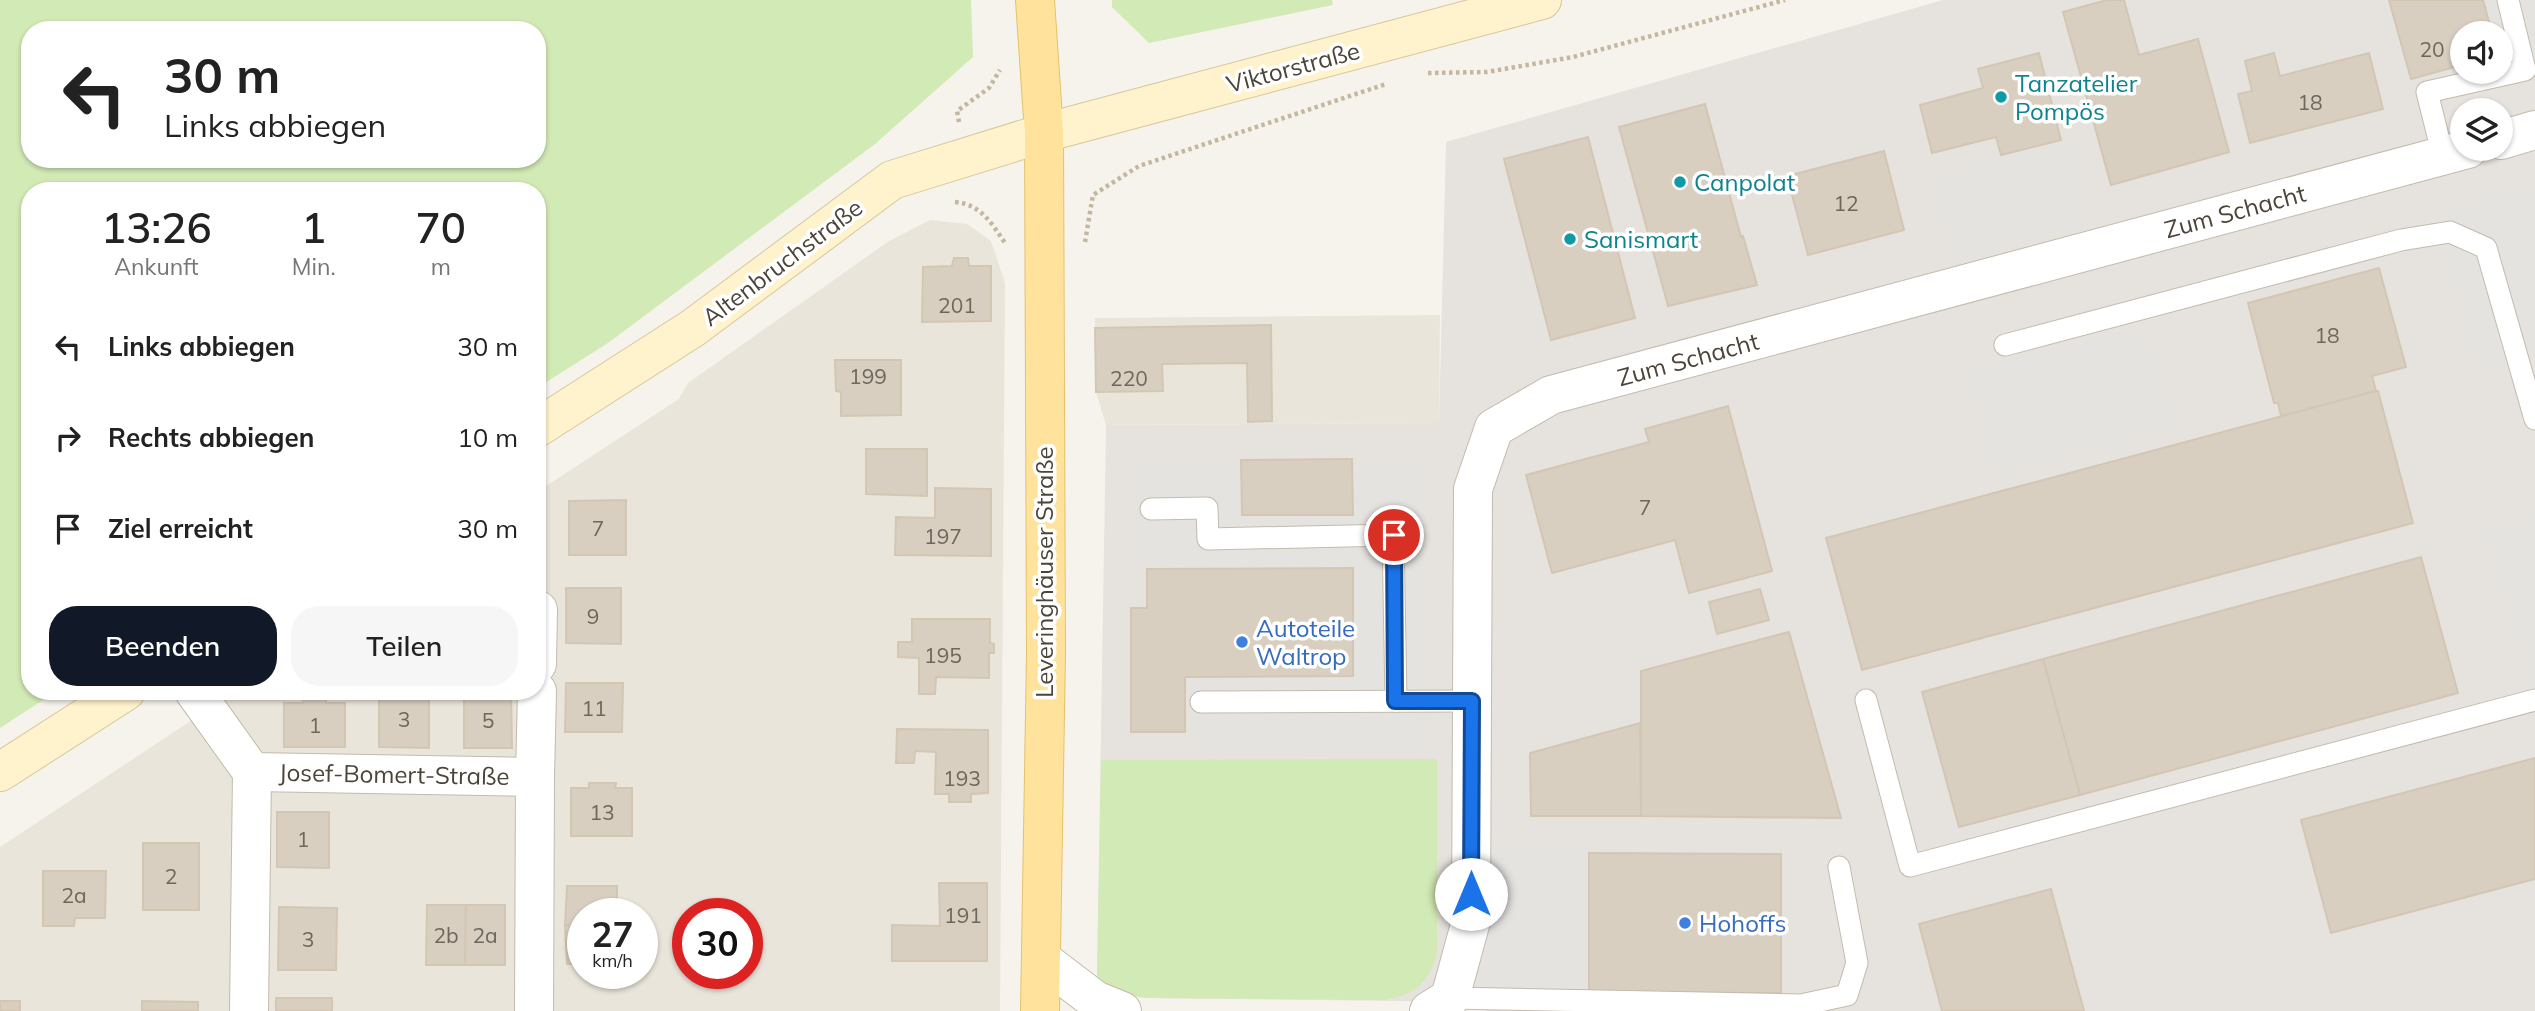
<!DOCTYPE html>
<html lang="de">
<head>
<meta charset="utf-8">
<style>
  :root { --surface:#fff; --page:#f6f6f6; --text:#222; --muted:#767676; --accent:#111827 }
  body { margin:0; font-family:Mulish,sans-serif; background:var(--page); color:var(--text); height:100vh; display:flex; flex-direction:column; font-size:26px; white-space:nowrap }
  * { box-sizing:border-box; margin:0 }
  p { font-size:23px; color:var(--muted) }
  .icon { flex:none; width:38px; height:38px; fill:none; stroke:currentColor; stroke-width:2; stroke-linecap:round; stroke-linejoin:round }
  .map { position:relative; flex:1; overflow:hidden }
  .panel { position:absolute; left:21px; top:182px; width:525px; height:518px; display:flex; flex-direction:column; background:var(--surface); border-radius:28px; box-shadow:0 2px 5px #0004 }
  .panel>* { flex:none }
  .hud { position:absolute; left:21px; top:21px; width:525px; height:147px; border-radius:28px; box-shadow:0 2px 5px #0004; background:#fff; color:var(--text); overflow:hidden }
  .controls { position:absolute; left:2450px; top:21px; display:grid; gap:14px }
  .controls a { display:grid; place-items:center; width:63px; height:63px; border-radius:50%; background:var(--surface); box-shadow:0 2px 5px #0004; font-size:35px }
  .speed { position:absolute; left:567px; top:898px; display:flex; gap:14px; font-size:35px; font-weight:700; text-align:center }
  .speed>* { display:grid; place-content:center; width:91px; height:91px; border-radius:50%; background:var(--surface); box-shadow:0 2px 5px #0004; line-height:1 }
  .speed small { font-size:18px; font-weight:400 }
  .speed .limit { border:10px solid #d22; background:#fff; color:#111 }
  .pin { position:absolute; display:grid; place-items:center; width:60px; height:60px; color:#fff; margin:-30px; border:4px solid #fff; border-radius:50%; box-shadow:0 2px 7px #0007 }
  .me { position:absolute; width:77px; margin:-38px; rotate:0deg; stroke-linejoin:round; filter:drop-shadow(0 0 5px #0008) }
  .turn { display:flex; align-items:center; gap:24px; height:147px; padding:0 28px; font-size:32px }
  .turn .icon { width:91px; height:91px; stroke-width:2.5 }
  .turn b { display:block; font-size:49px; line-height:60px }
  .eta { display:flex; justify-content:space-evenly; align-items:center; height:119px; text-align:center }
  .eta b { font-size:42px; font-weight:600; line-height:49px }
  .action { display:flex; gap:14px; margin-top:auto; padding:14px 28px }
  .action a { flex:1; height:80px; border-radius:28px; background:var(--accent); color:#fff; font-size:28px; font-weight:600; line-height:80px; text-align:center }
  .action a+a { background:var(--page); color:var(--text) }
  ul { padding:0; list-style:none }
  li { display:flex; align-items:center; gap:21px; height:91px; padding:0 28px }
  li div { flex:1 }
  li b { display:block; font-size:26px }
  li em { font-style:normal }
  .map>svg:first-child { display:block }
</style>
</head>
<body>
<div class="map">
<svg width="2535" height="1011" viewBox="0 0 2535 1011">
  <rect width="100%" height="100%" fill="#f6f3ec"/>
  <g fill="#eae5da" fill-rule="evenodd">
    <path d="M930,220L967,224L991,241L1005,283L1000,1011H0V847L236,691H537V492L679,399L688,383L889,241ZM583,914H642V973H583ZM688,914H747V973H688Z"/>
    <path d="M1440,315L1439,423L1106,425L1096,392L1095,318Z"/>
  </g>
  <path fill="#e6e2dd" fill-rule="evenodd" d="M1943,0H2535V1011H1486L1485,1002L1146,998L1097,976L1106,425L1439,423L1446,142ZM2462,33H2501V72H2462ZM2462,110H2501V149H2462Z"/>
  <g fill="#d2eab5" fill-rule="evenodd">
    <path d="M0,0H971L973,57L875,144L608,343L537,388V191H30V691H57L0,728ZM30,30H537V159H30Z"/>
    <path d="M1112,0H1332L1333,5L1149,43L1112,7Z"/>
    <path d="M1437,759V952C1430,982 1415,995 1384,1000L1146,998C1127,996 1109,990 1097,976L1101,760Z"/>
  </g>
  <g fill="#e5e3e0">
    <path d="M2485,0H2535V57L2502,65L2501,33H2494Z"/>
    <path d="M2073,138L2088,193L2078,197L2086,225L1951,260L1930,176Z"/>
    <path d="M2535,185V358L2478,375L2434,212Z"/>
    <path d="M2147,326L2175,428L1995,475L1967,373Z"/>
    <path d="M1133,458L1239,459L1240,516H1354L1355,460L1425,458L1422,746H1191L1190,678H1354V567L1132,564Z"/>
    <path d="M2535,516V702L2485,528Z"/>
    <path d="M1494,850L1587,853L1583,991L1490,988Z"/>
  </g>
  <g fill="#d8cfc1" stroke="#d3c7b4" stroke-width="2">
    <path d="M2107,0H2124L2139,55L2198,39L2229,152L2111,185L2063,12Z"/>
    <path d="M2389,0H2483L2492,33H2462V65L2411,79Z"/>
    <path d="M2039,53L2061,140L2001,155L1996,137L1932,153L1920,105L1983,88L1978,69Z"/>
    <path d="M2274,53L2280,76L2369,53L2383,109L2250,143L2238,94L2252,91L2245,61Z"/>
    <path d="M1705,104L1741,237L1743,236L1757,285L1668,306L1619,127Z"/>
    <path d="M1588,137L1635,318L1551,340L1504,159Z"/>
    <path d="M1884,151L1904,230L1808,255L1787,176Z"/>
    <path d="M954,258H968L969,266H991V321L922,322L923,267L952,266Z"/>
    <path d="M2379,268L2406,367L2372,376L2376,391L2281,416L2278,403H2274L2248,303Z"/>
    <path d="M1271,325L1272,421L1248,422L1247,363L1162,364L1163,391L1096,392L1095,328Z"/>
    <path d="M835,360H901V415L841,416V392L836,391Z"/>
    <path d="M2376,391H2378L2413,523L1862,670L1826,538Z"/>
    <path d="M1728,406L1772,571L1689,593L1675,540L1552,573L1526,475L1649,442L1645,429Z"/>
    <path d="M866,449H927V496L866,494Z"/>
    <path d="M1352,459L1353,515H1242L1241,460Z"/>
    <path d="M935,488L991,489V556L895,555L896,517L935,518Z"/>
    <path d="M626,500V555H569V501Z"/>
    <path d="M2421,557L2458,693L2080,795L2043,659Z"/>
    <path d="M1353,568V676L1185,677V732H1131V608H1147V569Z"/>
    <path d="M566,588H621V644L566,643Z"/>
    <path d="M1760,589L1769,620L1717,634L1709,602Z"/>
    <path d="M912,619H990V643L994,644V653H989V678L936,677L935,694H919V658L898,657V642H912Z"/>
    <path d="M1789,632L1841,818L1641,816V671Z"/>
    <path d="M2043,659L2080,795L1959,827L1922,692Z"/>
    <path d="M566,683H623L622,732H565Z"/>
    <path d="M379,691H429V748L379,747Z"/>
    <path d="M464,691H511L512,748H464Z"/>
    <path d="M304,693H326V703H345V747H284V703H303Z"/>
    <path d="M1640,723L1641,816H1531L1530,753Z"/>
    <path d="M897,729L988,730V793L971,794V802H949V794H935L936,752L915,751L914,763H896Z"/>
    <path d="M2535,758V879L2331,933L2301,820Z"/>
    <path d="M589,783H616L615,788H632V836H571V788H589Z"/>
    <path d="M277,812H329V868L277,867Z"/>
    <rect x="143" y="843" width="56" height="67"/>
    <path d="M1589,853L1781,854V993L1589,992Z"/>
    <path d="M43,871H106L105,918H75L74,926H43Z"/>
    <path d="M939,883H987V961H892V925L940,926Z"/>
    <path d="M567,886H617V914H583V925H565Z"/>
    <path d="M2051,889L2084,1011H1942L1919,924Z"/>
    <path d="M427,905H466L465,965H426Z"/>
    <path d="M466,905H505V965H465Z"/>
    <path d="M279,907L337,908L336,970H278Z"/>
    <path d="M565,925H583V964H567Z"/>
    <rect x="276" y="998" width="56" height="13"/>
    <rect x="0" y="1001" width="20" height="10"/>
    <path d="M142,1001L198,1002V1011H142Z"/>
  </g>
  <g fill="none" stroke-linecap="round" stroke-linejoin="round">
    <defs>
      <g id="lane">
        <path d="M2443,156L2427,92L2525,70L2508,0"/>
        <path d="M2005,345L2401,240L2450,232L2486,248L2535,419"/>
        <path d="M1151,509L1207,508L1208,539L1393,535L1396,701"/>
        <path d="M1866,700L1910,866L2535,700"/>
        <path d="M1201,702L1472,701"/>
        <path d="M1450,998L1801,1005L1847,995L1857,963L1839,867"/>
      </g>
      <g id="street">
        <path d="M2501,140L2535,130"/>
        <path d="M537,664L538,610"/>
        <path d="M194,691L252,772L249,1011"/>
        <path d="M252,772L535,777L534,1011"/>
        <path d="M535,777L537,691"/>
        <path d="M1041,959L1095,1000L1122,1011"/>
        <path d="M1429,1011L1450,998L1471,921L1473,489L1494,428L1551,395L2468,149"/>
      </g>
      <g id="secondary">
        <path d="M537,428L693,328L892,180L1044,133L1542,0"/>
        <path d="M0,772L126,691"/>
      </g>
      <path id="primary" d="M1035,0L1044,133L1046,654L1040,1011"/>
    </defs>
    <use href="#lane" stroke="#c2bbae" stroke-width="23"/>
    <use href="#street" stroke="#c2bbae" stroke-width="40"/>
    <use href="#secondary" stroke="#d6c79b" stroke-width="40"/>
    <use href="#primary" stroke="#e6c16a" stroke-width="40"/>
    <g stroke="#c4b79f" stroke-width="4.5" stroke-dasharray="3.5 3.5" stroke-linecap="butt">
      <path d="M1428,73L1487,72L1573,57L1785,0"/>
      <path d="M959,122L957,111L989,88L1000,70"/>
      <path d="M955,202C981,204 992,224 1005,243"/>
      <path d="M1085,242L1093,195L1139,166L1386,84"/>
    </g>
    <use href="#lane" stroke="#fff" stroke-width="21"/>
    <use href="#street" stroke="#fff" stroke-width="38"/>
    <use href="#secondary" stroke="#fff3cd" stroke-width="38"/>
    <use href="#primary" stroke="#ffe39c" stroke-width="38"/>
  </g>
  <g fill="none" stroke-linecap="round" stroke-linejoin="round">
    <defs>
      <path id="route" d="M1394,535L1395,701H1472L1471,894"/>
    </defs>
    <use href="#route" stroke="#114b97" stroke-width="18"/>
    <use href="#route" stroke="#1a73e8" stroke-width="12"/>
  </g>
  <g fill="#0f9aa8" stroke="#fff" stroke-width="2.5">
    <circle cx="2001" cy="97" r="7"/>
    <circle cx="1680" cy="182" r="7"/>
    <circle cx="1570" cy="239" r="7"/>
  </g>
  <g fill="#3f7fe0" stroke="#fff" stroke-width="2.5">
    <circle cx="1242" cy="642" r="7"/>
    <circle cx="1685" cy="923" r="7"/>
  </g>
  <g text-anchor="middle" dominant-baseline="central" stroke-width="7" stroke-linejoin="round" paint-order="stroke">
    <g font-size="21" fill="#6e675b">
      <text x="2432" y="49">20</text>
      <text x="2310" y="102">18</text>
      <text x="1846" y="203">12</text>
      <text x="957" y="305">201</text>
      <text x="2327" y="335">18</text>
      <text x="868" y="376">199</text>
      <text x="1129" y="378">220</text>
      <text x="1645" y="507">7</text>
      <text x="598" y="528">7</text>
      <text x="943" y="536">197</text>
      <text x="593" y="616">9</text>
      <text x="943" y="655">195</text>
      <text x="594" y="708">11</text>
      <text x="404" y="719">3</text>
      <text x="488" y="720">5</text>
      <text x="315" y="725">1</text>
      <text x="962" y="778">193</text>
      <text x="602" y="812">13</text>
      <text x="303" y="839">1</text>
      <text x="171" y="876">2</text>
      <text x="74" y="895">2a</text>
      <text x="963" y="915">191</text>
      <text x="446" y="935">2b</text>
      <text x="485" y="935">2a</text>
      <text x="308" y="939">3</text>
    </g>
    <g font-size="24" fill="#4b4439" stroke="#fff">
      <text transform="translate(1293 67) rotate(-15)">Viktorstraße</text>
      <text transform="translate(2235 211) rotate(-15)">Zum Schacht</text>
      <text transform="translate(782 262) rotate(-37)">Altenbruchstraße</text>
      <text transform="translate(1688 359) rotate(-15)">Zum Schacht</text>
      <text transform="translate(1044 572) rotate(-90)">Leveringhäuser Straße</text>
      <text transform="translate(394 774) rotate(1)">Josef-Bomert-Straße</text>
    </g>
    <g font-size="24" fill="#0d838f" stroke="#fff" text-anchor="start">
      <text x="2015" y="83">Tanzatelier<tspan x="2015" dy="28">Pompös</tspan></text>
      <text x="1694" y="182">Canpolat</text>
      <text x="1584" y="239">Sanismart</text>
    </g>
    <g font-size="24" fill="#366cbe" stroke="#fff" text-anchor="start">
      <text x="1256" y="628">Autoteile<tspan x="1256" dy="28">Waltrop</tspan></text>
      <text x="1699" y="923">Hohoffs</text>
    </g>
  </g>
</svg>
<div class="controls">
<a><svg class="icon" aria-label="sound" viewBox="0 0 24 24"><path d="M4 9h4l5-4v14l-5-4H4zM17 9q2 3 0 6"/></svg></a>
<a><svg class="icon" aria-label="layers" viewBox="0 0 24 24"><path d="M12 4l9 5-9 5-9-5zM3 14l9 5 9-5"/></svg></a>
</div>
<div class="speed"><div>27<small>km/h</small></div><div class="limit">30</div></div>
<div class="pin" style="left:1394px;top:535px;background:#d93025"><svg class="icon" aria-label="arrive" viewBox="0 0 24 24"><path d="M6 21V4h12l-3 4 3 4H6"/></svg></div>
<svg class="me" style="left:1471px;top:894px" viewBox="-20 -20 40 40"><circle r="19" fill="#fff"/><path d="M0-13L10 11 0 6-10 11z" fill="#1a73e8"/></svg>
<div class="hud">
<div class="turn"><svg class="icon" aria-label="left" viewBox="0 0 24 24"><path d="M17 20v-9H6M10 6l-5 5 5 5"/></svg><div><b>30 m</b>Links abbiegen</div></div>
</div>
<section class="panel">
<div class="eta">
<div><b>13:26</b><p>Ankunft</p></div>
<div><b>1</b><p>Min.</p></div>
<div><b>70</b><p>m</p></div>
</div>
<ul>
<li><svg class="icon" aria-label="left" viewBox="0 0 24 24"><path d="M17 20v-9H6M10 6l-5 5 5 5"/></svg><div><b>Links abbiegen</b></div><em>30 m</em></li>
<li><svg class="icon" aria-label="right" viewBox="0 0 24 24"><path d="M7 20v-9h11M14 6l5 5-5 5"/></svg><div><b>Rechts abbiegen</b></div><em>10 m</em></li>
<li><svg class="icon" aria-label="arrive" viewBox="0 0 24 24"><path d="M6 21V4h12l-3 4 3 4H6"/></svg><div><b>Ziel erreicht</b></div><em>30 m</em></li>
</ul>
<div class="action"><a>Beenden</a><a>Teilen</a></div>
</section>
</div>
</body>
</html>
